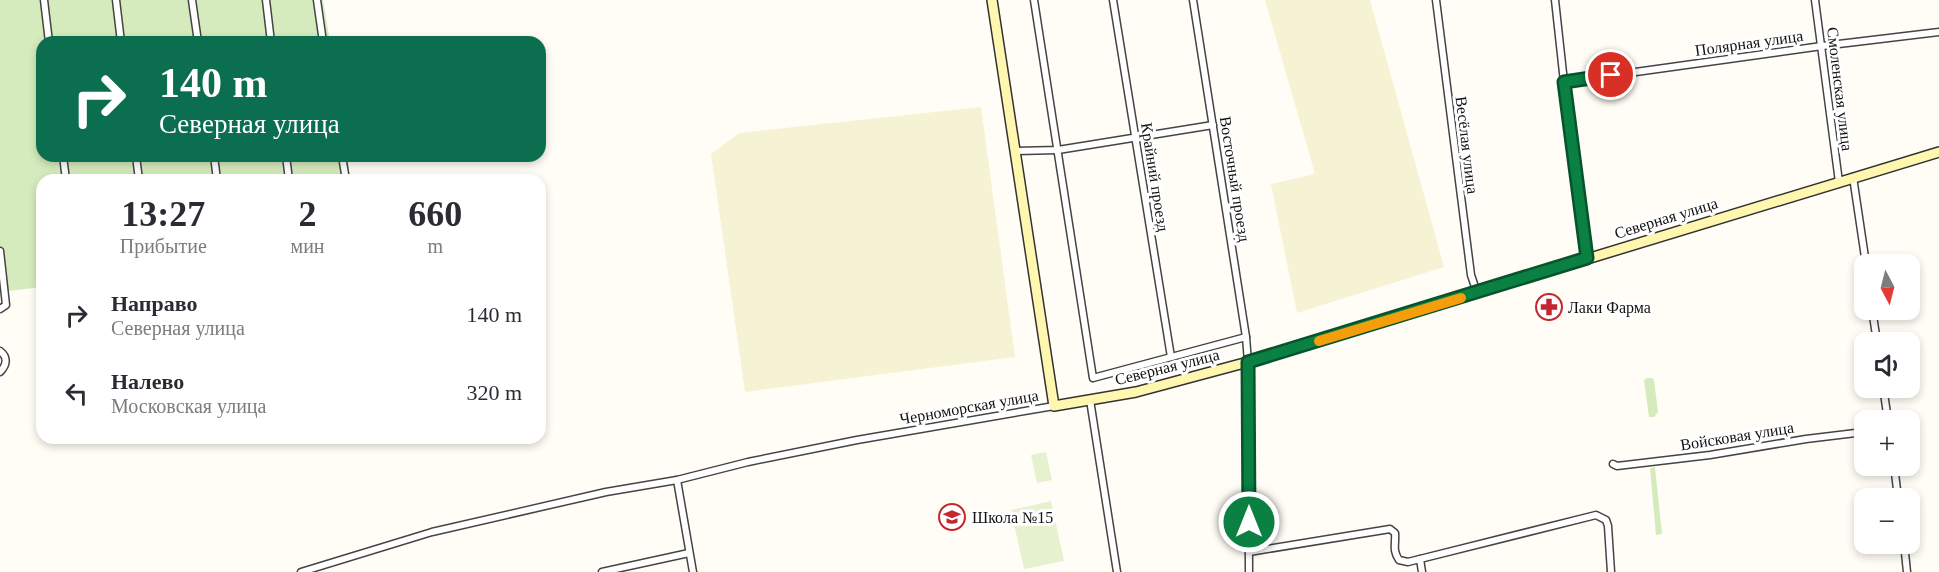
<!DOCTYPE html>
<html lang="ru">
<head>
<meta charset="utf-8">
<style>
  :root { --surface:#fff; --page:#f2f2f3; --text:#2b2b33; --muted:#7c7c81 }
  body { margin:0; font-family:"Times New Roman",serif; background:var(--page); color:var(--text); height:100vh; display:flex; flex-direction:column; font-size:22px; white-space:nowrap }
  * { box-sizing:border-box; margin:0 }
  p { font-size:20px; color:var(--muted) }
  .icon { flex:none; width:33px; height:33px; fill:none; stroke:currentColor; stroke-width:2; stroke-linecap:round; stroke-linejoin:round }
  .map { position:relative; flex:1; overflow:hidden }
  .sheet { position:absolute; left:36px; top:174px; width:510px; height:270px; display:flex; flex-direction:column; background:var(--surface); border-radius:18px; box-shadow:0 3px 9px #0003 }
  .sheet>* { flex:none }
  .guide { position:absolute; left:36px; top:36px; width:510px; height:126px; border-radius:18px; box-shadow:0 3px 9px #0003; background:#0b6e4f; color:#fff; overflow:hidden }
  .needle { width:39px; rotate:173deg }
  .fabs { position:absolute; left:1854px; top:254px; display:grid; gap:12px }
  .fabs a { display:grid; place-items:center; width:66px; height:66px; border-radius:12px; background:var(--surface); box-shadow:0 3px 9px #0003; font-size:30px }
  .pin { position:absolute; display:grid; place-items:center; width:51px; height:51px; color:#fff; margin:-26px; border:3px solid #fff; border-radius:50%; box-shadow:0 2px 6px #0007 }
  .me { position:absolute; width:66px; margin:-33px; rotate:0deg; stroke-linejoin:round; filter:drop-shadow(0 0 4px #0008) }
  .turn { display:flex; align-items:center; gap:21px; height:126px; padding:0 24px; font-size:27px }
  .turn .icon { width:78px; height:78px; stroke-width:2.5 }
  .turn b { display:block; font-size:42px; line-height:51px }
  .eta { display:flex; justify-content:space-evenly; align-items:center; height:102px; text-align:center }
  .eta b { font-size:36px; font-weight:800; line-height:42px }
  ul { padding:0; list-style:none }
  li { display:flex; align-items:center; gap:18px; height:78px; padding:0 24px }
  li div { flex:1 }
  li b { display:block; font-size:22px }
  li em { font-style:normal }
  .map>svg:first-child { display:block }
</style>
</head>
<body>
<div class="map">
<svg width="1939" height="572" viewBox="0 0 1939 572">
  <rect width="100%" height="100%" fill="#fffdf5"/>
  <g fill="#f6f3d4">
    <path d="M1265,0H1370L1444,267L1297,313L1271,184L1315,174Z"/>
    <path d="M981,107L1015,357L745,392L711,154L739,133Z"/>
  </g>
  <g fill="#d5ebbd">
    <path d="M0,0H323L330,42H42V156H347L350,180H42V287L0,292Z"/>
    <path d="M1647,378H1652L1654,380L1658,412L1654,417H1649L1644,380Z"/>
    <path d="M1655,467L1662,534L1656,535L1650,468Z"/>
  </g>
  <g fill="#e6f2cf">
    <path d="M1046,452L1052,480L1037,483L1031,455Z"/>
    <path d="M1051,501L1064,561L1024,569L1011,510Z"/>
  </g>
  <g fill="none" stroke-linecap="round" stroke-linejoin="round">
    <defs>
      <g id="street">
        <path d="M44,0L49,42"/>
        <path d="M116,0L121,42"/>
        <path d="M192,0L198,42"/>
        <path d="M266,0L271,42"/>
        <path d="M317,0L323,42"/>
        <path d="M1034,0L1093,378L1246,337"/>
        <path d="M1113,0L1171,357"/>
        <path d="M1193,0L1246,337L1248,362L1249,572"/>
        <path d="M1436,0L1471,275L1477,293"/>
        <path d="M1555,0L1564,82L1587,258"/>
        <path d="M1815,0L1839,182"/>
        <path d="M1564,82L1822,46L1939,32"/>
        <path d="M1015,151L1058,150L1213,125"/>
        <path d="M63,156L66,180"/>
        <path d="M136,156L139,180"/>
        <path d="M214,156L217,180"/>
        <path d="M286,156L289,180"/>
        <path d="M342,156L346,180"/>
        <path d="M1853,177L1866,264"/>
        <path d="M0,251L6,305L0,309"/>
        <path d="M1872,309L1877,342"/>
        <path d="M0,351C8,357 7,365 0,372"/>
        <path d="M1883,387L1888,420"/>
        <path d="M1090,400L1117,572"/>
        <path d="M1613,464L1617,466L1710,455L1806,439L1864,432"/>
        <path d="M1894,465L1898,498"/>
        <path d="M677,480L693,572"/>
        <path d="M1904,543L1907,572"/>
        <path d="M1249,552L1390,529L1395,533C1396,544 1392,550 1399,560L1408,562L1420,559L1422,572"/>
        <path d="M1420,559L1596,515L1606,520L1608,526L1611,572"/>
        <path d="M301,572L432,532L606,492L677,480L748,462L857,440L1054,406"/>
        <path d="M602,572L689,553"/>
      </g>
      <path id="secondary" d="M992,0L1054,406L1136,392L1248,362L1939,152"/>
    </defs>
    <use href="#street" stroke="#444" stroke-width="9"/>
    <use href="#secondary" stroke="#333" stroke-width="12"/>
    <use href="#street" stroke="#fff" stroke-width="6"/>
    <use href="#secondary" stroke="#fff6b0" stroke-width="9"/>
  </g>
  <g fill="none" stroke-linecap="round" stroke-linejoin="round">
    <defs>
      <path id="route" d="M1249,522L1248,362L1587,258L1564,82L1611,75"/>
    </defs>
    <use href="#route" stroke="#07532c" stroke-width="15"/>
    <use href="#route" stroke="#0b8043" stroke-width="10"/>
    <path stroke="#f59e0b" stroke-width="10" d="M1319,341L1461,298"/>
  </g>
  <defs>
    <symbol id="pharmacy-ring" viewBox="-11 -11 22 22"><circle r="9.5" fill="#fff" stroke="#c4262e" stroke-width="1.5"/><path d="M-2-6h4v4h4v4h-4v4h-4v-4h-4v-4h4Z" fill="#c4262e"/></symbol>
    <symbol id="school-ring" viewBox="-11 -11 22 22"><circle r="9.5" fill="#fff" stroke="#c4262e" stroke-width="1.5"/><path d="M0-5L7-2L0 1L-7-2ZM-4 1L0 2.5L4 1V4Q0 6-4 4Z" fill="#c4262e"/></symbol>
  </defs>
  <g fill-rule="evenodd">
    <use href="#pharmacy-ring" x="1534" y="292" width="30" height="30"/>
    <use href="#school-ring" x="937" y="502" width="30" height="30"/>
  </g>
  <g text-anchor="middle" dominant-baseline="central" stroke-width="6" stroke-linejoin="round" paint-order="stroke">
    <g font-size="16" fill="#111" stroke="#fff">
      <text transform="translate(1749 43) rotate(-8)">Полярная улица</text>
      <text transform="translate(1840 89) rotate(83)">Смоленская улица</text>
      <text transform="translate(1467 145) rotate(83)">Весёлая улица</text>
      <text transform="translate(1155 177) rotate(81)">Крайний проезд</text>
      <text transform="translate(1235 179) rotate(81)">Восточный проезд</text>
      <text transform="translate(1666 218) rotate(-17)">Северная улица</text>
      <text transform="translate(1167 367) rotate(-14)">Северная улица</text>
      <text transform="translate(969 407) rotate(-10)">Черноморская улица</text>
      <text transform="translate(1737 436) rotate(-9)">Войсковая улица</text>
    </g>
    <g font-size="16" fill="#111" stroke="#fff" text-anchor="start">
      <text x="1568" y="307">Лаки Фарма</text>
      <text x="972" y="517">Школа №15</text>
    </g>
  </g>
</svg>
<div class="fabs">
<a><svg class="needle" viewBox="-14 -14 28 28"><path d="M0-13l5 13h-10z" fill="#e53935"/><path d="M0 13l5-13h-10z" fill="#7c7c81"/></svg></a>
<a><svg class="icon" aria-label="sound" viewBox="0 0 24 24"><path d="M4 9h4l5-4v14l-5-4H4zM17 9q2 3 0 6"/></svg></a>
<a>+</a>
<a>−</a>
</div>
<div class="pin" style="left:1611px;top:75px;background:#d93025"><svg class="icon" aria-label="arrive" viewBox="0 0 24 24"><path d="M6 21V4h12l-3 4 3 4H6"/></svg></div>
<svg class="me" style="left:1249px;top:522px" viewBox="-20 -20 40 40"><circle r="17" fill="#0b8043" stroke="#fff" stroke-width="3"/><path d="M0-11L8 9 0 5-8 9z" fill="#fff"/></svg>
<div class="guide">
<div class="turn"><svg class="icon" aria-label="right" viewBox="0 0 24 24"><path d="M7 20v-9h11M14 6l5 5-5 5"/></svg><div><b>140 m</b>Северная улица</div></div>
</div>
<section class="sheet">
<div class="eta">
<div><b>13:27</b><p>Прибытие</p></div>
<div><b>2</b><p>мин</p></div>
<div><b>660</b><p>m</p></div>
</div>
<ul>
<li><svg class="icon" aria-label="right" viewBox="0 0 24 24"><path d="M7 20v-9h11M14 6l5 5-5 5"/></svg><div><b>Направо</b><p>Северная улица</p></div><em>140 m</em></li>
<li><svg class="icon" aria-label="left" viewBox="0 0 24 24"><path d="M17 20v-9H6M10 6l-5 5 5 5"/></svg><div><b>Налево</b><p>Московская улица</p></div><em>320 m</em></li>
</ul>
</section>
</div>
</body>
</html>
